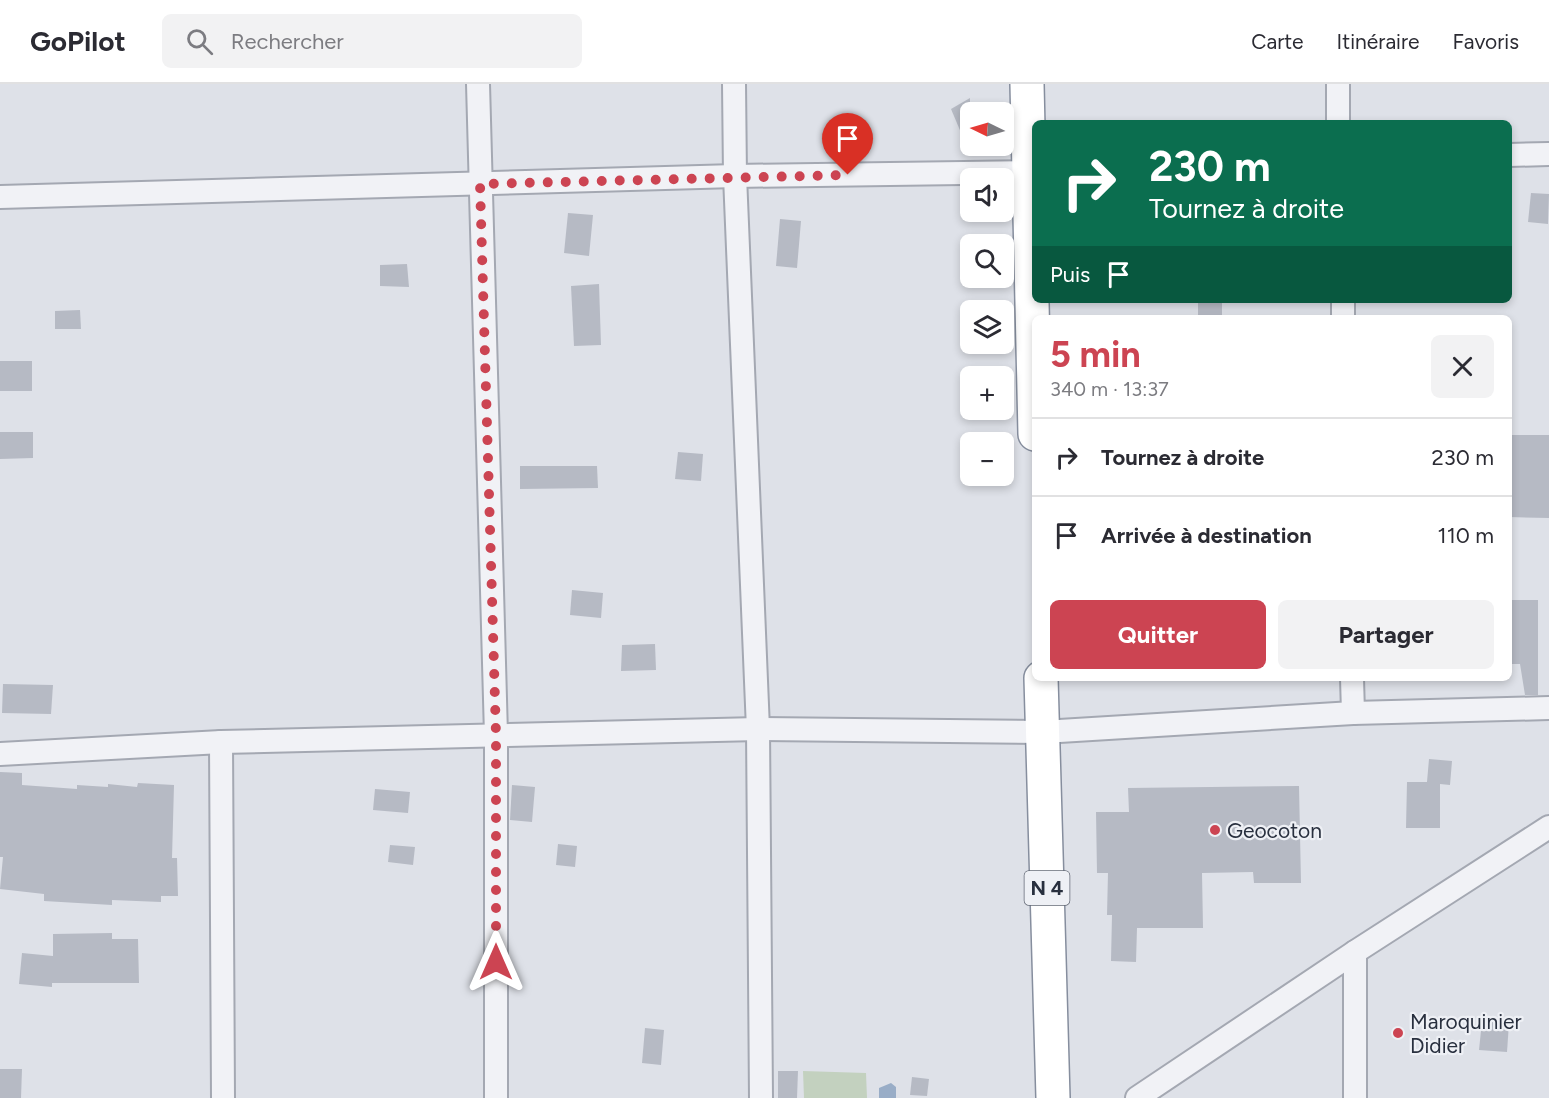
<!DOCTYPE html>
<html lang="fr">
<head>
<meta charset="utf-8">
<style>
  :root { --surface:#fff; --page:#f2f2f3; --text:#2b2b33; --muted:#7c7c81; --line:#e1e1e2; --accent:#cc4452 }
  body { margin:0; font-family:Figtree,sans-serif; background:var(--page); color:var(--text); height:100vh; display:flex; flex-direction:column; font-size:22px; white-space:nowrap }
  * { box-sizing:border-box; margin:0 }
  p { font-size:20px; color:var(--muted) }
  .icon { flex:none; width:33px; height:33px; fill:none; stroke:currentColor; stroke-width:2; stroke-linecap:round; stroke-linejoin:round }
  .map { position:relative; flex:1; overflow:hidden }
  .sheet { position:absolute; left:1032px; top:231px; width:480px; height:366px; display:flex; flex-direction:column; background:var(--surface); border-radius:9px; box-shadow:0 3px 9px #0003 }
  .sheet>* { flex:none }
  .top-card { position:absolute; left:1032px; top:36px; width:480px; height:183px; border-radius:9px; box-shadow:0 3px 9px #0003; background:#0b6e4f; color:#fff; overflow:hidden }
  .needle { width:39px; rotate:275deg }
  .controls { position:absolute; left:960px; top:18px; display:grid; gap:12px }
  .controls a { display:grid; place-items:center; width:54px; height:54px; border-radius:9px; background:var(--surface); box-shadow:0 3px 9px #0003; font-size:30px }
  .pin { position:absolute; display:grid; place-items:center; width:51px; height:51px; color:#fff; margin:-62px -26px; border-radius:50% 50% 50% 0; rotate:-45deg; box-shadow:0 0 6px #0007 }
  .pin .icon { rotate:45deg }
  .me { position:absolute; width:66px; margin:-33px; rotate:0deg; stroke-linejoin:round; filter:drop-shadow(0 0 4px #0008) }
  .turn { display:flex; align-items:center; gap:21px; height:126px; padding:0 18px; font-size:27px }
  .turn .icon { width:78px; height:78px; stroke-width:2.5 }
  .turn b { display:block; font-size:42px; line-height:51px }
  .then { display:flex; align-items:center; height:57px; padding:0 18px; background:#0003; gap:12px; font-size:22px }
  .round { display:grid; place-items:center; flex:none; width:63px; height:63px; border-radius:9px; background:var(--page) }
  .headline { display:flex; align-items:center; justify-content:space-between; height:102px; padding:0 18px }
  h1 { font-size:36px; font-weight:700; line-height:45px; color:var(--accent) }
  .action { display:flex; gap:12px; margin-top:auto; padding:12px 18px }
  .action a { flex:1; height:69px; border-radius:9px; background:var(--accent); color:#fff; font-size:24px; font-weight:700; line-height:69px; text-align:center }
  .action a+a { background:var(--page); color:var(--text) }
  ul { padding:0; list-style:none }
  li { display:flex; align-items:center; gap:18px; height:78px; padding:0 18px; border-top:2px solid var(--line) }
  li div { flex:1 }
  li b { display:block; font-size:22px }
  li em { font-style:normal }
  header { display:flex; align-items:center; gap:36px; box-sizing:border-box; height:84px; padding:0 30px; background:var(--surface); border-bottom:2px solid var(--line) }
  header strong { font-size:28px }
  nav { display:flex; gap:33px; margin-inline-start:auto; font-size:21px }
  .search { width:420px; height:54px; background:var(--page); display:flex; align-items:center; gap:15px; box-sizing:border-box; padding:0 21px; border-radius:9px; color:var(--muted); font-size:22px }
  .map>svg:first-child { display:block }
</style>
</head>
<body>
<header>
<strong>GoPilot</strong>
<div class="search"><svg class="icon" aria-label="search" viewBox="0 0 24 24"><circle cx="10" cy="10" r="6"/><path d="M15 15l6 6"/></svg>Rechercher</div>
<nav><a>Carte</a><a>Itinéraire</a><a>Favoris</a></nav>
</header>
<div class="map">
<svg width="1549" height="1014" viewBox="0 0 1549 1014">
  <rect width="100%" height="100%" fill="#dee1e8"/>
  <path fill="#c3d1bf" d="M803,987L866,989L867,1014H804Z"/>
  <path fill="#99adc7" d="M891,999L896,1003V1014H879V1004Z"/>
  <g fill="#b6bac4">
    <path d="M970,14V70L951,25Z"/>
    <path d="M1531,109L1549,110L1548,140L1528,138Z"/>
    <path d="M568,129L593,131L589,172L564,169Z"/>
    <path d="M780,135L801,137L797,184L776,182Z"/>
    <path d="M407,180L409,203L380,202V181Z"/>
    <path d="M599,200L601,261L574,262L571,202Z"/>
    <path d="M1198,216H1222V233L1198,234Z"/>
    <path d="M80,226L81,245H55V227Z"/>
    <rect x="0" y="277" width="32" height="30"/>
    <path d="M0,348H33V374L0,375Z"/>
    <path d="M1509,351H1549V434L1509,433Z"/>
    <path d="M678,368L703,370L701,397L675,395Z"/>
    <path d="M520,382H597L598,404L520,405Z"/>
    <path d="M572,506L603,509L601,534L570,531Z"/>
    <path d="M1509,516H1538V611H1525L1520,580H1509Z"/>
    <path d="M655,560L656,586L621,587L622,561Z"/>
    <path d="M3,600L53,601L51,630L2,629Z"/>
    <path d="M1429,675L1452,677L1450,701L1440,700V744H1406L1407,698H1427Z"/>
    <path d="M0,688L22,689V701L77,705V701L108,703V700L137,703L138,699L174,701L172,774H177L178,812H161V818L112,816V821L44,817V810L0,805L3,773H0Z"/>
    <path d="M512,701L535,703L532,738L510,736Z"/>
    <path d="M1299,702L1301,799H1254L1253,788L1202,789L1203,844H1137L1136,878L1111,877L1112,831H1107L1108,789H1097L1096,728H1129L1128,704Z"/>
    <path d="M375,705L410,708L408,729L373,726Z"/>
    <path d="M558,760L577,762L575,783L556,781Z"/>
    <path d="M390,761L415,763L413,781L388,778Z"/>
    <path d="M112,849V855H138L139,899H52V903L19,900L22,869L53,872V850Z"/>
    <path d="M1482,937L1509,939L1507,968L1479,966Z"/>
    <path d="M645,944L664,946L661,981L642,979Z"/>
    <path d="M0,985H22L21,1014H0Z"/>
    <path d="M778,987H798L797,1014H778Z"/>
    <path d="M912,993L929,995L927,1012L910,1011Z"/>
  </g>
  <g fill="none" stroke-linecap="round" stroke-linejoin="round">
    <defs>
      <g id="street">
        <path d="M478,0L496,651V1014"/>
        <path d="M734,0L735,92L758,645L761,1014"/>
        <path d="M1338,0V39"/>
        <path d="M1509,71L1549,70"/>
        <path d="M0,113L735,92L1035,88"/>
        <path d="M1343,216V234"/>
        <path d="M1352,594L1353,629"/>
        <path d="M221,658L223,1014"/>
        <path d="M0,670L221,658L758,645L1043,648L1353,629L1549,624"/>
        <path d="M1355,868V1014"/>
        <path d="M1137,1014L1355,868L1549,743"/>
      </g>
      <g id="highway">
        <path d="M1027,0L1035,350"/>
        <path d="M1041,594L1053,1014"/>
      </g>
    </defs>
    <use href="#street" stroke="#a4a8b2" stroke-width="26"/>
    <use href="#highway" stroke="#868e9e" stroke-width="36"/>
    <use href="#street" stroke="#f1f2f6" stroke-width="22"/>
    <use href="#highway" stroke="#fff" stroke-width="33"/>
  </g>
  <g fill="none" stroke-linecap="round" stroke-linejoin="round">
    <path stroke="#cc4452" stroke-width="10" stroke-dasharray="0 18" d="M496,878V651L480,100L848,91"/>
  </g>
  <g fill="#cc4452" stroke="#eef0f5" stroke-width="2">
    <circle cx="1215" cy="746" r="6"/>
    <circle cx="1398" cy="949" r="6"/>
  </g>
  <g text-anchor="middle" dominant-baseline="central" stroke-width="4.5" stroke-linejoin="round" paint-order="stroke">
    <rect fill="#eef0f5" stroke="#636975" stroke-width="1.5" x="1024.5" y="787" width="45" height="34" rx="4.5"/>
    <g font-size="20" font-weight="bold" fill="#282f3e">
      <text x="1047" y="804">N 4</text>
    </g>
    <g font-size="21" fill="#282f3e" stroke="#eef0f5" text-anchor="start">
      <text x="1227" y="746">Geocoton</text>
      <text x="1410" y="937">Maroquinier<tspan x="1410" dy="24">Didier</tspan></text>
    </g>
  </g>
</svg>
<div class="controls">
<a><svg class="needle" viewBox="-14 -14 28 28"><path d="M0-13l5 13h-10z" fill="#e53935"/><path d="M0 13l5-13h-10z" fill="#7c7c81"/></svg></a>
<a><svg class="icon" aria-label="sound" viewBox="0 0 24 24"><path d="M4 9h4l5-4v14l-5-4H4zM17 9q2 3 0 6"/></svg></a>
<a><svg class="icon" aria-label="search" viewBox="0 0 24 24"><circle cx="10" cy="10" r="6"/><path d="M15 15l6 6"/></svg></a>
<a><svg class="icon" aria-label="layers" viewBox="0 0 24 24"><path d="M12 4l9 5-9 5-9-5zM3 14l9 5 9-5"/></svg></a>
<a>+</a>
<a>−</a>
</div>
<div class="pin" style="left:848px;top:91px;background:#d93025"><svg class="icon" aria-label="arrive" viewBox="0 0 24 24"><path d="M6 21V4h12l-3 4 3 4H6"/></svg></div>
<svg class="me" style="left:496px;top:878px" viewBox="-20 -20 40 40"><path d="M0-17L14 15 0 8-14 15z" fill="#cc4452" stroke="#fff" stroke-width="4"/></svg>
<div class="top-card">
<div class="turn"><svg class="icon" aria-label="right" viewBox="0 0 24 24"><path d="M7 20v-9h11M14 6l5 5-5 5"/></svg><div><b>230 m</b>Tournez à droite</div></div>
<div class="then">Puis<svg class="icon" aria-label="arrive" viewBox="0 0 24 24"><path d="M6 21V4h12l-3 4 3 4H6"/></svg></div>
</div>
<section class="sheet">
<div class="headline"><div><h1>5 min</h1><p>340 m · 13:37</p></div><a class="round"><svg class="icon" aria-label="close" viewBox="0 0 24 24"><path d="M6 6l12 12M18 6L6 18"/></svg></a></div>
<ul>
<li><svg class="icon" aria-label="right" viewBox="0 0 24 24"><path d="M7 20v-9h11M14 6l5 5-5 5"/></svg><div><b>Tournez à droite</b></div><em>230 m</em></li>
<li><svg class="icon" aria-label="arrive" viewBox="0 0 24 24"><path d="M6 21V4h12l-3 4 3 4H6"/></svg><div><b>Arrivée à destination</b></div><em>110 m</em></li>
</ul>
<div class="action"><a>Quitter</a><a>Partager</a></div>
</section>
</div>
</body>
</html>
